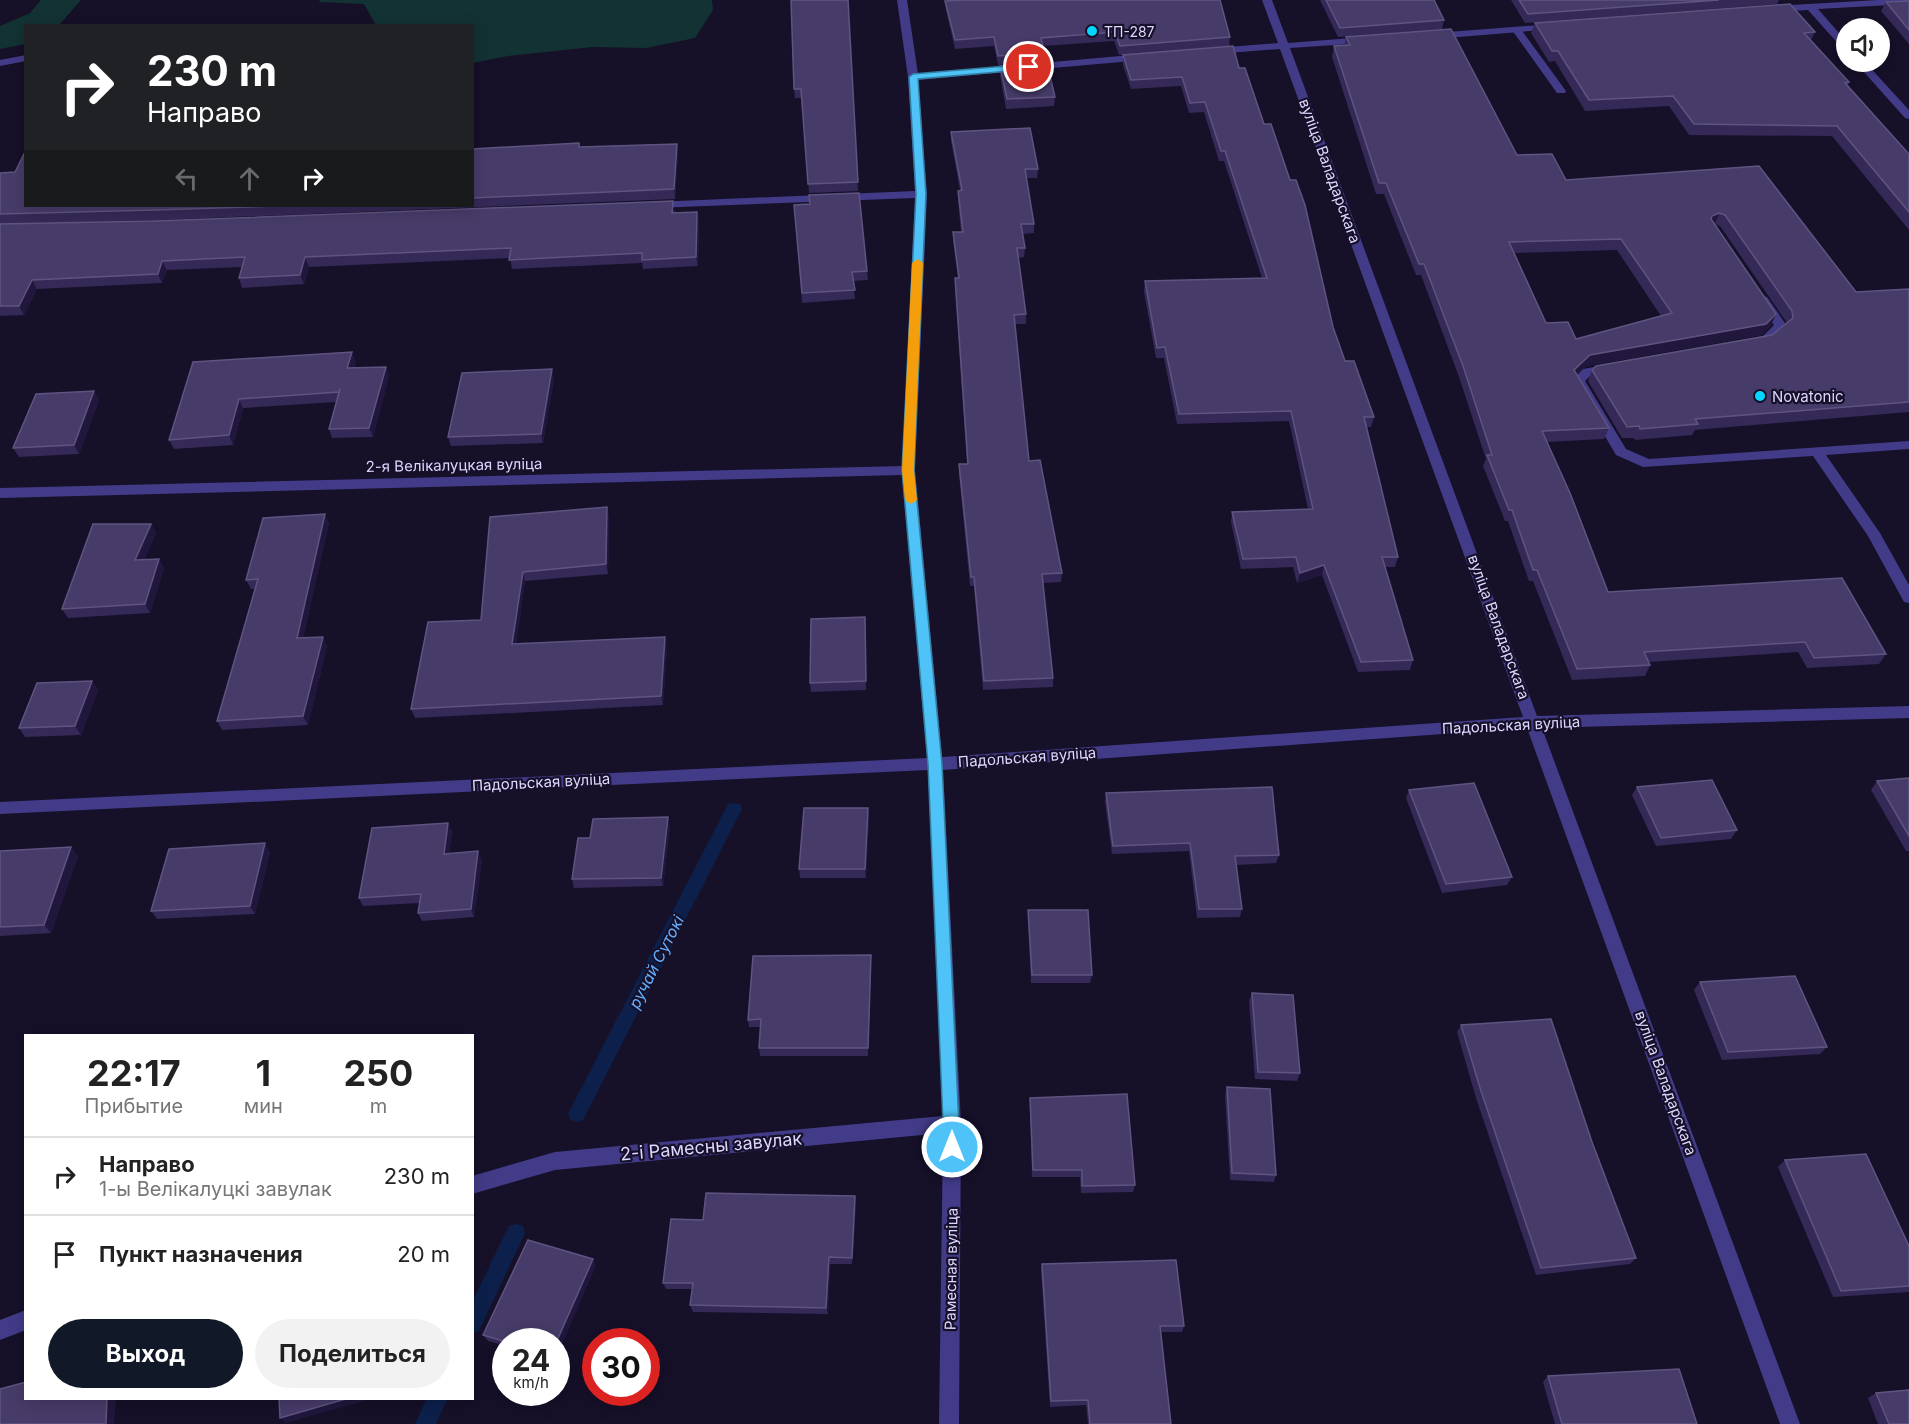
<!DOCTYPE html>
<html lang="ru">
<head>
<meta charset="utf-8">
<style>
  :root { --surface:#fff; --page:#f2f2f2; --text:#222; --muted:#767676; --line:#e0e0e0; --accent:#111827 }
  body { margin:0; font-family:Inter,sans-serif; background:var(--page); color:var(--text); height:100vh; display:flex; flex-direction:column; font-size:22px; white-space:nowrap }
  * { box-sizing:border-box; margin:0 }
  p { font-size:20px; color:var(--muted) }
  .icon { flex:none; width:33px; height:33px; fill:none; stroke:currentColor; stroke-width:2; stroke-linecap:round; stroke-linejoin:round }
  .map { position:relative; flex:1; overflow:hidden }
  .details { position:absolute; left:24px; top:1034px; width:450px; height:366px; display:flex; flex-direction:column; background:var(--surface); border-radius:0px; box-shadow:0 3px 15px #0003 }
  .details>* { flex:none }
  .top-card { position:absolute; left:24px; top:24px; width:450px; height:183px; border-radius:0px; box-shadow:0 3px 15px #0003; background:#202124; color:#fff; overflow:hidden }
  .fabs { position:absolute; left:1836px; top:18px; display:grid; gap:12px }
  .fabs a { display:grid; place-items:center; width:54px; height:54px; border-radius:50%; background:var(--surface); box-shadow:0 3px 15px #0003; font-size:30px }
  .speed { position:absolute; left:492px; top:1328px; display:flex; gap:12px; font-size:30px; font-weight:700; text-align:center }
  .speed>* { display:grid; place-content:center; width:78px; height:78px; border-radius:50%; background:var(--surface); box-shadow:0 3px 15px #0003; line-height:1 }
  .speed small { font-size:15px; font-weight:400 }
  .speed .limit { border:9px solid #d22; background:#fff; color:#111 }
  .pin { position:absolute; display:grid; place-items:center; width:51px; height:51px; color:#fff; margin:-26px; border:3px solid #fff; border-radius:50%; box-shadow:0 2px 6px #0007 }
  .me { position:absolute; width:66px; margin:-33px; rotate:0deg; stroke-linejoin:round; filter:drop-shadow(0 0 4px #0008) }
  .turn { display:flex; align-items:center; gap:21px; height:126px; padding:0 24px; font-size:27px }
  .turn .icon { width:78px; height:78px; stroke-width:2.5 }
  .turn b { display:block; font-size:42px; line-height:51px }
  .lanes { display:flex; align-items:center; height:57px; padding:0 24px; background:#0003; justify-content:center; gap:30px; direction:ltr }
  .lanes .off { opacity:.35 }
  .eta { display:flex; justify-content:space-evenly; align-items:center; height:102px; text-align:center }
  .eta b { font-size:36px; font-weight:700; line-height:42px }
  .primary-button { display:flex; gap:12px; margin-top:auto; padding:12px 24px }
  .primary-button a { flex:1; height:69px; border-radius:36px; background:var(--accent); color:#fff; font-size:24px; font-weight:700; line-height:69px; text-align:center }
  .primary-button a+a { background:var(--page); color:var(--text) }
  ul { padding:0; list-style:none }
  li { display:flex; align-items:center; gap:18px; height:78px; padding:0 24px; border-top:2px solid var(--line) }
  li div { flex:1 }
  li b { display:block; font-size:22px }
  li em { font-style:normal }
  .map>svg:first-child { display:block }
</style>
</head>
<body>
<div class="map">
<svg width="1909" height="1424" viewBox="0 0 1909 1424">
  <rect width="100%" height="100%" fill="#161029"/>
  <g fill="#133233">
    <path d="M41,0H81L59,25L26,26L25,44L0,49V26L30,13Z"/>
    <path d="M319,0H712L713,10L695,38L646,48L593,47L508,56L473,63L472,26L376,25L364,4L320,2Z"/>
  </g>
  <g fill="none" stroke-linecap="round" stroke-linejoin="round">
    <g fill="#0c204b" fill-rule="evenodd">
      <path d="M734,803L740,804L742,809L583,1120L577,1122L571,1120L568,1114L571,1108L728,804Z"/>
      <path d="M516,1224L523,1226L525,1233L479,1331L472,1334V1302L509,1226Z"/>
      <path d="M427,1398H448L436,1424H415Z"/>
    </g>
    <g fill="#423b88" fill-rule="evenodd">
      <path d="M1514,28H1520L1566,91L1565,93H1557L1512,30Z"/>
      <path d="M26,55V61L0,66V60Z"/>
      <path d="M1763,296L1767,297L1787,326C1778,337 1767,348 1752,345V339L1762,337L1774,325L1757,300Z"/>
      <path d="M1611,364L1615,365L1617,368L1615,371L1591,375L1585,381L1626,449L1649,459L1909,441V449L1826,455L1880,533L1909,585V603L1904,602L1868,536L1813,456L1643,467L1616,455L1572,380L1583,369Z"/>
    </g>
    <g fill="#423b88" fill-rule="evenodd">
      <path d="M897,0H907L918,74L1143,54L1148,57L1143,60L918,80L927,194L915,470L942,757L1523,717L1280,49L1215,54L1210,51L1215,48L1278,43L1262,0H1272L1288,43L1365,37L1370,40L1365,43L1290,48L1537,716L1909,706V718L1542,728L1800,1424H1780L1527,728L943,770L961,1124L959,1424H939L943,1133L555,1170L472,1194V1176L555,1152L943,1116L928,770L0,814V802L927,758L902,475L0,498V488L902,466L915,198L654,208L648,205L654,202L915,191L908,77Z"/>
      <path d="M1877,0H1909V4L1818,9L1846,41V49L1842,48L1808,10L1775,12L1770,9L1775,6Z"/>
      <path d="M1553,24L1558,27L1556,29L1434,39L1429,36L1434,33Z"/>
      <path d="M1855,62H1865L1909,110V119L1905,118Z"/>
      <path d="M26,1310V1330L0,1340V1320Z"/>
    </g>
  </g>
  <g fill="#352957" fill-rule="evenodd">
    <path d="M848,0L858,191L809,193L802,98H795L794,89Z"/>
    <path d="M1320,0H1434L1444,20L1442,29L1338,37Z"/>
    <path d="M1511,0H1779L1777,4L1525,23Z"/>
    <path d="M945,1L1230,37L1229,46L1119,55L1114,41L1043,46L1044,52V61L998,65L994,46L955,49L946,10Z"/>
    <path d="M1909,1V44L1881,11L1886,2Z"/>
    <path d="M1535,23L1815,32L1811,40L1849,82L1848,85L1909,154V230L1832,136L1689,135L1669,106L1585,111L1555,61L1549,62L1531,33Z"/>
    <path d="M1346,37L1517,155L1566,180L1759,166L1856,292L1909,289V412L1695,430L1692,435L1635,440L1634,438H1622L1588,381L1592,370L1772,335L1787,323L1720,226L1715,224L1776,314L1771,325L1761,335L1586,366L1577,375L1609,428L1604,439L1547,442L1608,592L1886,654L1879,664L1807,668L1798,652L1649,662L1650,665L1645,676L1572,680L1533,581H1529L1508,521H1505L1483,466L1486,459L1459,377L1421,275H1416L1384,194H1376L1332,57L1334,46H1344ZM1617,250L1661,316L1576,339L1546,323L1514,253Z"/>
    <path d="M1123,55L1239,68L1333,327L1345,361L1374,417L1371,427H1366L1398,557L1395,567H1385L1413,660L1410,670L1358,672L1322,575L1297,583L1293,567L1241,569L1231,522L1232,512L1308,509L1289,421L1177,424L1164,358H1156L1144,292L1145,281L1262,278L1224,161H1219L1204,112L1189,113L1181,86L1131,89L1123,65Z"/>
    <path d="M1000,66L1055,97L1054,106L1006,109L1000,75Z"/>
    <path d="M951,132L1038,169L1037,178H1026L1034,224V233L1023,234L1025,248L1024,257L1018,258L1026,314V324H1015L1029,461L1062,573L1061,582L1043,583L1053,678V687L983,690L974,586H970L959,474V464H967L955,287V278H958L953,241V232H961L958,200V191L960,190L951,141Z"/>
    <path d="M580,147L678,153L675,199L160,220L0,224V173L26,206H472V149Z"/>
    <path d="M810,204L867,271L868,280L853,281L855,299L802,303L794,205Z"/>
    <path d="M675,210L674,213L699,221L698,266L643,269L642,263L512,269L510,258L309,267L304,284L242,288L239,278L242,267L167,270L162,283L37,289L24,315L0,316V224Z"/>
    <path d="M356,361L354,368L386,367L389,376L373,437L332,438L329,429L336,402L243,408L233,445L174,449L169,440L193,362Z"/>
    <path d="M554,379L543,443L451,446L448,437Z"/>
    <path d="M94,391L99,400L79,454L19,457L13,448Z"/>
    <path d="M609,516L608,574L525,581L516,644L667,646L663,705L415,718L411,709L481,620L490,517Z"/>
    <path d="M329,523L303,638L327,646L308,725L222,730L217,721L255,589H251L246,580Z"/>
    <path d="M151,524L156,533L144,560L164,568L150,613L68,618L62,609Z"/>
    <path d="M866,626V690L811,692L810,683Z"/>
    <path d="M92,681L98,690L81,735L25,737L19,728Z"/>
    <path d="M1909,778V851H1906L1871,790L1877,781Z"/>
    <path d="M1637,787L1737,830L1731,839L1656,846L1632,795Z"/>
    <path d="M1409,790L1512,877L1507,885L1442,893L1406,798Z"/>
    <path d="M1106,793L1279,855L1276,863L1236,865L1242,909L1240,917L1197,918L1189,851L1112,854L1105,802Z"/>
    <path d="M868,808L869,817L866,878H800L799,869Z"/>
    <path d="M448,823L452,832L449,853L482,860L474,917L422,921L418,913L420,903L363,906L359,898Z"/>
    <path d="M670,826L663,886L574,888L572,879L590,838Z"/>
    <path d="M0,851L78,856L51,933L0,936Z"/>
    <path d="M270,852L255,914L157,919L151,911Z"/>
    <path d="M1028,910L1092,975L1090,983H1031L1028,918Z"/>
    <path d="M871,963L868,1056H760L759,1048L760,1027H749L748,1020Z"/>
    <path d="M1700,982L1827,1047L1820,1054L1722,1060L1694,990Z"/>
    <path d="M1252,993L1300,1073L1297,1081L1255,1079L1249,1001Z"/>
    <path d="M1461,1025L1592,1142L1636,1258L1630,1264L1536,1275L1476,1098L1457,1032Z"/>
    <path d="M1227,1087L1276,1175L1274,1182L1230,1180L1225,1095Z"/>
    <path d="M1030,1098L1135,1185L1133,1192L1081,1193L1080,1177H1032L1030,1105Z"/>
    <path d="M1785,1160L1909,1246V1292L1833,1297L1778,1167Z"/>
    <path d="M855,1196L856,1203L852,1264H830L828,1314L693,1312L690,1305L692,1289H666L663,1283L703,1220Z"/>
    <path d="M1042,1264L1184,1326L1182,1332H1161L1171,1424H1088L1086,1405L1050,1407L1041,1270Z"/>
    <path d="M596,1266L506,1341V1346L488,1341L483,1335Z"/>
    <path d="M1548,1376L1697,1424H1555L1543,1382Z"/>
    <path d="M1876,1393L1909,1424H1878L1868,1398Z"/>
  </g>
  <g fill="#21173d">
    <path d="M677,144L678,153L675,199L674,189Z"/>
    <path d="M697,212L699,221L698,266L696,257Z"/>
    <path d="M1719,213L1715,224L1707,227L1712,216Z"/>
    <path d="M305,257L309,267L304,284L300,275Z"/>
    <path d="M162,261L167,270L162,283L158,274Z"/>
    <path d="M32,280L37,289L24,315L19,306Z"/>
    <path d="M1776,314L1771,325L1761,335L1586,366L1570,381L1574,370L1590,355Z"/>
    <path d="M352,352L356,361L350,378L347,368Z"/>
    <path d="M386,367L389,376L373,437L369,428Z"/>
    <path d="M552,369L554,379L543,443L541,434Z"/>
    <path d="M94,391L99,400L79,454L74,445Z"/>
    <path d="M239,399L243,408L233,445L229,435Z"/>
    <path d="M607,507L609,516L608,574L606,564Z"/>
    <path d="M325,514L329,523L301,647L297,638Z"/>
    <path d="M151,524L156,533L140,569L135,560Z"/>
    <path d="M159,559L164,568L150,613L145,604Z"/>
    <path d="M1324,565L1322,575L1297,583L1300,573Z"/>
    <path d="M523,572L525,581L515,653L512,644Z"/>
    <path d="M323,637L327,646L308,725L303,716Z"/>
    <path d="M665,637L667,646L663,705L661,696Z"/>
    <path d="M92,681L98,690L81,735L75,726Z"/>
    <path d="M868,808L869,817L866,878L865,869Z"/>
    <path d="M668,817L670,826L663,886L661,878Z"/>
    <path d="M448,823L452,832L448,862L444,854Z"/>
    <path d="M265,843L270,852L255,914L250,906Z"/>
    <path d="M71,847L78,856L51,933L44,925Z"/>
    <path d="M478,851L482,860L474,917L471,909Z"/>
    <path d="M871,955V963L868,1056V1048Z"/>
    <path d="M855,1196L856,1203L852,1264V1258Z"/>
    <path d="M829,1257L830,1264L828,1314L826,1308Z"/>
    <path d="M593,1259L596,1266L556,1358V1343Z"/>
    <path d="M107,1398H116L114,1424H106Z"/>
    <path d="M349,1398H374L286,1423L280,1418Z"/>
  </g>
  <g fill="#473c69" stroke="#5f5480" stroke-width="1.5" fill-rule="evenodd">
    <path d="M791,0H848L858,182L808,184L801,89H794Z"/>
    <path d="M965,0H1220L1230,37L1120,46L1115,32L1041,38L1044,52L998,56L994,37L955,40L945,1Z"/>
    <path d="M1326,0H1434L1444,20L1340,28Z"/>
    <path d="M1519,0H1719L1528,14Z"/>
    <path d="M1909,1V30L1886,2Z"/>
    <path d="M1790,4L1815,32L1804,33L1849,82L1845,83L1909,154V212L1837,126L1694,124L1673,96L1589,100L1558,51H1552L1535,23Z"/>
    <path d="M1451,29L1517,155L1552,154L1566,180L1759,166L1856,292L1909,289V402L1695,419L1698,424L1640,429L1639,426L1627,427L1592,370L1596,366L1772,335L1793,318L1792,311L1725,215L1719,213L1712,216L1711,219L1776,314L1766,324L1590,355L1574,370L1609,428L1542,431L1570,493L1608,592L1842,578L1886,654L1814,658L1805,642L1644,652L1650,665L1577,669L1537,570H1533L1512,510H1509L1487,455H1492L1463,366L1424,264H1419L1386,183H1379L1334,46L1350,45L1346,37ZM1621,239L1672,313L1576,339L1568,322L1546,323L1509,242Z"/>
    <path d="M1233,46L1239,68H1245L1264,124H1271L1290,180H1296L1305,205L1333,327L1345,361H1354L1374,417H1364L1398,557H1382L1413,660L1361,662L1324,565L1300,573L1296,557L1243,559L1232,512L1313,509L1291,411L1179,414L1165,347L1157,348L1145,281L1267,278L1225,151H1221L1205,102L1190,103L1182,77L1131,80L1123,55Z"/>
    <path d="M1047,63L1055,97L1007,99L1000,66Z"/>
    <path d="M1030,128L1038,169H1025L1034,224H1021L1025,248H1017L1026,314L1014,315L1029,461L1040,460L1062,573L1042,574L1053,678L984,681L974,577H971L959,464H968L955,278H959L953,232H963L958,191L962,190L951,132Z"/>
    <path d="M579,143V147L677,144L674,189L472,198V149Z"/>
    <path d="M26,150V206H278L156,210L0,214V173L15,172Z"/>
    <path d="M859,193L867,271L852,272L855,290L802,293L794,205L810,204L809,195Z"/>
    <path d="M673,201L672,213L697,212L696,257L642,260V253L509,260L511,248L305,257L300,275L239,278L245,257L162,261L158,274L32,280L19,306H0V224L156,221Z"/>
    <path d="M352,352L347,368L386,367L369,428L329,429L340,389L339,392L239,399L229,435L169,440L193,362Z"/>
    <path d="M552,369L541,434L448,437L462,373Z"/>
    <path d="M94,391L74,445L13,448L36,394Z"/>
    <path d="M607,507L606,564L523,572L512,644L665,637L661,696L411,709L428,622L481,620L490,517Z"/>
    <path d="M325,514L297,638L323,637L303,716L217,721L258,579L246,580L263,518Z"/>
    <path d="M93,524H151L135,560L159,559L145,604L62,609Z"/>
    <path d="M865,617L866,681L810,683L811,619Z"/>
    <path d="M92,681L75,726L19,728L37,683Z"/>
    <path d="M1909,778V836L1877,781Z"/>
    <path d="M1712,780L1737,830L1661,838L1637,787Z"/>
    <path d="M1474,783L1512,877L1446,884L1409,790Z"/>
    <path d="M1272,787L1279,855L1235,856L1242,909H1199L1190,843L1113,846L1106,793Z"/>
    <path d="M804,808H868L865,869H799Z"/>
    <path d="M668,817L661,878L572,879L578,838H590L593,819Z"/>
    <path d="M448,823L444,854L478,851L471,909L418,913L421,894L359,898L372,828Z"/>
    <path d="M265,843L250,906L151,911L169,849Z"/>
    <path d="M71,847L44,925L0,927V851Z"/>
    <path d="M1028,910H1088L1092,975H1032Z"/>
    <path d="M871,955L868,1048H759L761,1019L748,1020L753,956Z"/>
    <path d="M1795,976L1827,1047L1728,1052L1700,982Z"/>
    <path d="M1252,993L1293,995L1300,1073L1258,1072Z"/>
    <path d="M1551,1019L1592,1142L1636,1258L1541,1268L1481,1091L1461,1025Z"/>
    <path d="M1227,1087L1270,1089L1276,1175L1232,1173Z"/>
    <path d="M1127,1094L1135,1185L1082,1186V1170H1033L1030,1098Z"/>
    <path d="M1866,1154L1909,1246V1286L1841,1291L1785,1160Z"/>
    <path d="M706,1193L855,1196L852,1258L829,1257L826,1308L690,1305L693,1283H663L671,1219L703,1220Z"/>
    <path d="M528,1240L593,1259L556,1343V1341L506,1342L483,1335Z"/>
    <path d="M1176,1260L1184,1326H1160L1171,1424H1090L1088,1400L1051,1401L1042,1264Z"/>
    <path d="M1679,1369L1697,1424H1562L1548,1376Z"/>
    <path d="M26,1382V1398H107L106,1424H0V1389Z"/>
    <path d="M1909,1390V1424H1889L1876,1393Z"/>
    <path d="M279,1398H349L280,1418Z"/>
  </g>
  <path fill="#4fc3f7" stroke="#337fa1" stroke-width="1.5" d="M1029,64L1032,65V69L918,79L926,194L914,470L942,764L960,1147L958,1153L952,1155L946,1153L944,1147L928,764L902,470L916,194L909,77L913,74Z"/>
  <path fill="#f59e0b" d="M918,259L923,263L914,470L917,500L911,504L905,500L902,470L912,263Z"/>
  <g fill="#03d7ff" stroke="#161029" stroke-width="2">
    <circle cx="1092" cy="31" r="6"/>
    <circle cx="1760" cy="396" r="6"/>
  </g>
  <g text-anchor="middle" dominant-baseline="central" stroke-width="4.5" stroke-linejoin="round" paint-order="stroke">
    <g font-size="14" fill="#ded7ff" stroke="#161029" text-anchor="start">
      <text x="1104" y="31">ТП-287</text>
    </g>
    <g font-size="15" fill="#ded7ff" stroke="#161029">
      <text transform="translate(1330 171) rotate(70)">вуліца Валадарскага</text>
      <text transform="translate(454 465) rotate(-1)">2-я Велікалуцкая вуліца</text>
      <text transform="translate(1499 627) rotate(70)">вуліца Валадарскага</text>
      <text transform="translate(1511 725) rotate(-3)">Падольская вуліца</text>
      <text transform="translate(1027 757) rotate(-4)">Падольская вуліца</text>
      <text transform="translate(541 782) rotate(-3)">Падольская вуліца</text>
      <text transform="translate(1666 1083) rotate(70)">вуліца Валадарскага</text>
      <text transform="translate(951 1269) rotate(-89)">Рамесная вуліца</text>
    </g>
    <g font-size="15" fill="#ded7ff" stroke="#161029" text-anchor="start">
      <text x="1772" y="396">Novatonic</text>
    </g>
    <g font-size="16" font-style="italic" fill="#65afff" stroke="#161029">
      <text transform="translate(656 962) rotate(-63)">ручай Сутокі</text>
    </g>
    <g font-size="18" fill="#ded7ff" stroke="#161029">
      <text transform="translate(711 1146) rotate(-5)">2-і Рамесны завулак</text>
    </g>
  </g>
</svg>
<div class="fabs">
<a><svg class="icon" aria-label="sound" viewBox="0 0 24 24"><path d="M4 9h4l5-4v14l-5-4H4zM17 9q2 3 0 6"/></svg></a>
</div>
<div class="speed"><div>24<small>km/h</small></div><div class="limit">30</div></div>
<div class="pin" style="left:1029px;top:67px;background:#d93025"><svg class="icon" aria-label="arrive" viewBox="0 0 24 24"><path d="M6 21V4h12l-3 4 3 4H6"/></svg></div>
<svg class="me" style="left:952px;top:1147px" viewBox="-20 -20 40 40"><circle r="17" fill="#4fc3f7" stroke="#fff" stroke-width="3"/><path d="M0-11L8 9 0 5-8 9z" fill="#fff"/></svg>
<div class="top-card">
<div class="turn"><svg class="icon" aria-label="right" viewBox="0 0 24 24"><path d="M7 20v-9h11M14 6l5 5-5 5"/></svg><div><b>230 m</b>Направо</div></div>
<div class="lanes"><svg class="icon off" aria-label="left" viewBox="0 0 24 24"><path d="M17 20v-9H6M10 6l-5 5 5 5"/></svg><svg class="icon off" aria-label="ahead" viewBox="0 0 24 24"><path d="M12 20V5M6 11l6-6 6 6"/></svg><svg class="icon" aria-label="right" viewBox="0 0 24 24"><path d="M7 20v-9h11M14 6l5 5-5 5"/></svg></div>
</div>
<section class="details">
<div class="eta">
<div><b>22:17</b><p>Прибытие</p></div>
<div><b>1</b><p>мин</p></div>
<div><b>250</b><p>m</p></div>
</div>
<ul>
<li><svg class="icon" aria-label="right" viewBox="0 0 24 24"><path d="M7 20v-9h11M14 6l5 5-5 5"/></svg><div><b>Направо</b><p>1-ы Велікалуцкі завулак</p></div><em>230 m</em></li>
<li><svg class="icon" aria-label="arrive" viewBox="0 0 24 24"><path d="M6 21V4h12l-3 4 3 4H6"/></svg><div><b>Пункт назначения</b></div><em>20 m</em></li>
</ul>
<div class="primary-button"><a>Выход</a><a>Поделиться</a></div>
</section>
</div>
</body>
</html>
